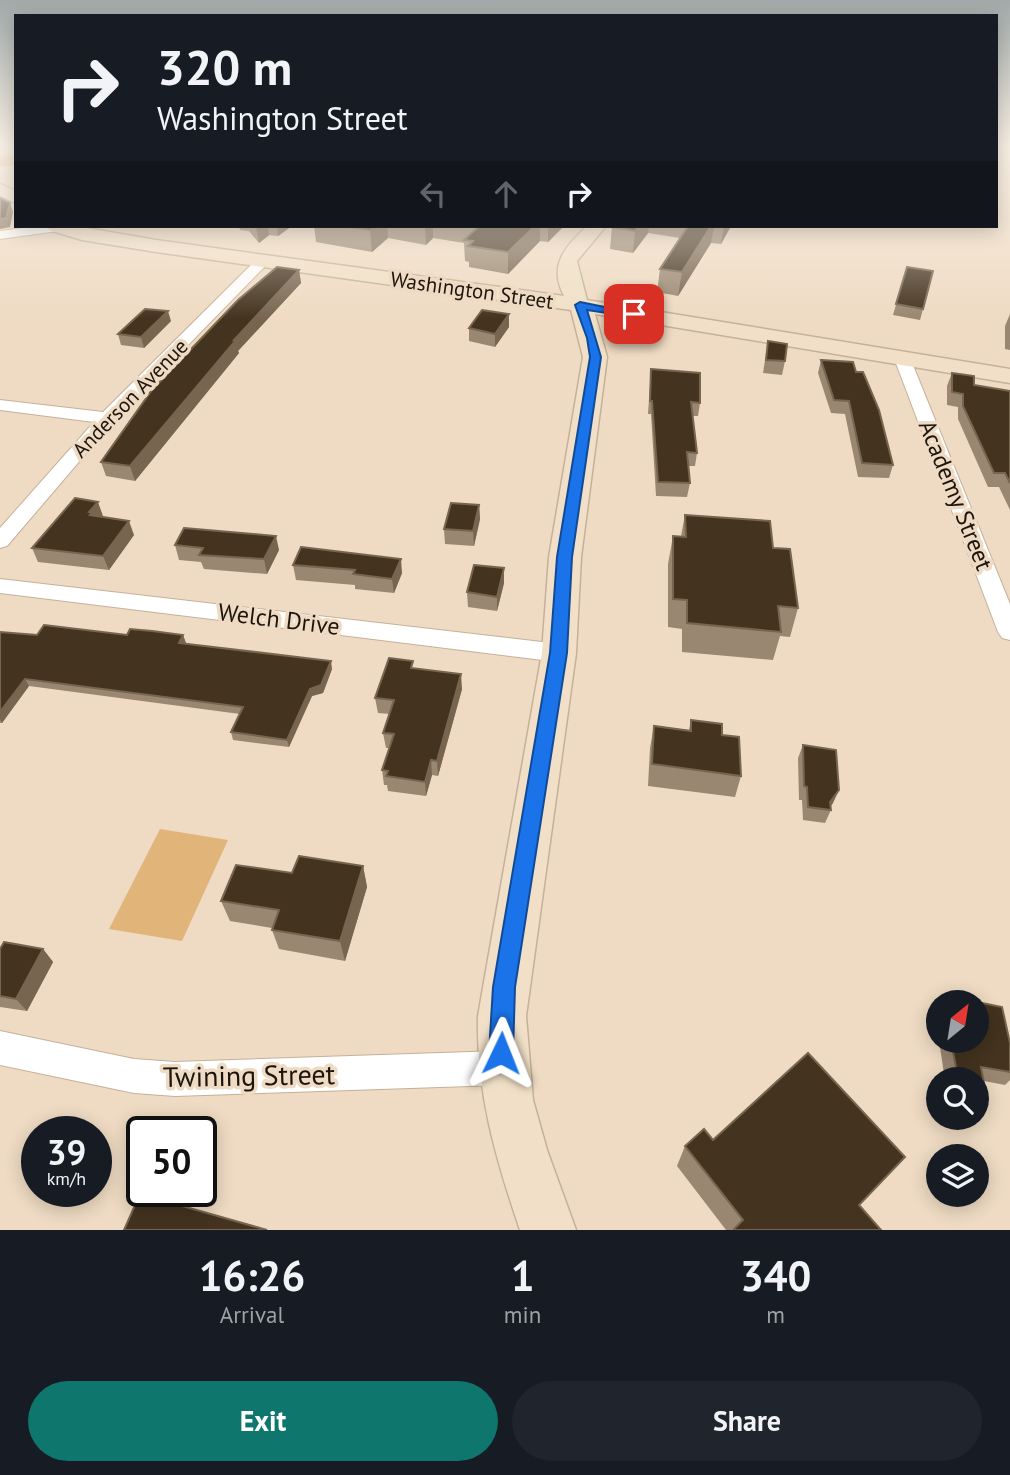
<!DOCTYPE html>
<html lang="en">
<head>
<meta charset="utf-8">
<style>
  :root { --surface:#171b24; --page:#20242c; --text:#f1f3f6; --muted:#9ea1a6; --accent:#0f766e }
  body { margin:0; font-family:"PT Sans",sans-serif; background:var(--page); color:var(--text); height:100vh; display:flex; flex-direction:column; font-size:26px; white-space:nowrap }
  * { box-sizing:border-box; margin:0 }
  p { font-size:23px; color:var(--muted) }
  .icon { flex:none; width:38px; height:38px; fill:none; stroke:currentColor; stroke-width:2; stroke-linecap:round; stroke-linejoin:round }
  .map { position:relative; height:1230px; overflow:hidden }
  .sheet { display:flex; flex-direction:column; background:var(--surface); flex:1 }
  .sheet>* { flex:none }
  .hud { position:absolute; left:14px; top:14px; width:984px; height:214px; border-radius:0px; box-shadow:0 4px 18px #0003; background:#171b24; color:var(--text); overflow:hidden }
  .needle { width:46px; rotate:30deg }
  .buttons { position:absolute; left:926px; top:990px; display:grid; gap:14px }
  .buttons a { display:grid; place-items:center; width:63px; height:63px; border-radius:50%; background:var(--surface); box-shadow:0 4px 18px #0003; font-size:35px }
  .speed { position:absolute; left:21px; top:1116px; display:flex; gap:14px; font-size:35px; font-weight:700; text-align:center }
  .speed>* { display:grid; place-content:center; width:91px; height:91px; border-radius:50%; background:var(--surface); box-shadow:0 4px 18px #0003; line-height:1 }
  .speed small { font-size:18px; font-weight:400 }
  .speed .limit { border:4px solid #111; border-radius:10px; background:#fff; color:#111 }
  .pin { position:absolute; display:grid; place-items:center; width:60px; height:60px; color:#fff; margin:-30px; border-radius:14px; box-shadow:0 4px 10px #0006 }
  .me { position:absolute; width:77px; margin:-38px; rotate:2deg; stroke-linejoin:round; filter:drop-shadow(0 0 5px #0008) }
  .turn { display:flex; align-items:center; gap:24px; height:147px; padding:0 28px; font-size:32px }
  .turn .icon { width:91px; height:91px; stroke-width:2.5 }
  .turn b { display:block; font-size:49px; line-height:60px }
  .lanes { display:flex; align-items:center; height:66px; padding:0 28px; background:#0003; justify-content:center; gap:35px; direction:ltr }
  .lanes .off { opacity:.35 }
  .eta { display:flex; justify-content:space-evenly; align-items:center; height:119px; text-align:center }
  .eta b { font-size:42px; font-weight:800; line-height:49px }
  .action { display:flex; gap:14px; margin-top:auto; padding:14px 28px }
  .action a { flex:1; height:80px; border-radius:42px; background:var(--accent); color:#fff; font-size:28px; font-weight:800; line-height:80px; text-align:center }
  .action a+a { background:var(--page); color:var(--text) }
  .map>svg:first-child { display:block }
</style>
</head>
<body>
<div class="map">
<svg width="1010" height="1230" viewBox="0 0 1010 1230">
  <rect width="100%" height="100%" fill="#efdbc3"/>
  <path fill="#e1b479" d="M160,829L228,840L182,941L109,929Z"/>
  <g fill="none" stroke-linecap="round" stroke-linejoin="round">
    <rect fill="#d69c4a" fill-rule="evenodd" x="0" y="154" width="16" height="12"/>
    <defs>
      <g id="street">
        <path d="M39,226L64,227L58,231L0,239V231Z"/>
        <path d="M259,257L271,260L113,422L7,546L0,548V528L94,422L0,410V400L103,412Z"/>
        <path d="M902,353L910,358L1010,604V640L1002,638L998,632L894,358Z"/>
        <path d="M0,579L559,644L567,647L571,653L567,659L559,662L0,593Z"/>
        <path d="M0,1031L134,1059L175,1062L500,1051L512,1056L517,1068L512,1080L500,1085L175,1096L134,1093L0,1065Z"/>
      </g>
      <g id="secondary">
        <path d="M0,184L16,191V203L0,196Z"/>
        <path d="M47,226H75L156,240L564,296C548,265 565,247 587,226H606L577,261L587,300L1010,369V383L595,314L607,357L581,557L576,653L526,1016L533,1100L547,1150L576,1230H520C496,1159 476,1092 478,1016L542,653L549,557L583,357L571,310L156,252L82,240L49,230Z"/>
      </g>
    </defs>
    <use href="#street" stroke="#c4b199" stroke-width="2"/>
    <use href="#secondary" stroke="#c4b199" stroke-width="3"/>
    <use href="#street" fill="#fff" fill-rule="evenodd"/>
    <use href="#secondary" fill="#f1e0c7" fill-rule="evenodd"/>
  </g>
  <g fill="#998771">
    <path d="M239,226H292L278,236L269,235L259,243L249,231L240,230Z"/>
    <path d="M314,226H564L548,242L540,241L508,274L469,267V262L465,261L464,243L433,238L426,245L388,238L372,252L316,242Z"/>
    <path d="M612,226H731L721,244L711,243L678,296L657,292L660,269L680,238L648,233L633,253L610,249Z"/>
    <path d="M907,267L923,309L920,320L893,315Z"/>
    <path d="M299,270L301,283L238,351L239,353L135,481L106,476L101,462Z"/>
    <path d="M509,314V327L495,347L469,341V328Z"/>
    <path d="M1010,314V350L1005,349V326Z"/>
    <path d="M171,321L144,348L121,345L118,334Z"/>
    <path d="M768,341L785,361L782,375L763,373Z"/>
    <path d="M821,360L856,372L893,465L889,478L858,477L845,414L831,413L818,373Z"/>
    <path d="M651,369L700,403L698,416H693L697,453L695,466H688L690,483L687,497L656,496L651,414H648Z"/>
    <path d="M952,373L974,385L1010,391V510L999,487H988L958,419V407L947,405V386Z"/>
    <path d="M479,505L480,519L474,546L445,544L444,529Z"/>
    <path d="M685,515L773,548L798,608L790,637L780,636L773,660L682,652V629L668,627V564L673,536H681Z"/>
    <path d="M103,516L102,517L134,535L109,570L38,562L32,548Z"/>
    <path d="M175,545L279,550L267,574L204,569L201,562L179,560Z"/>
    <path d="M293,565L402,573L394,593L355,589V585L296,580Z"/>
    <path d="M504,568V583L497,611L468,607L467,592Z"/>
    <path d="M0,632L37,635H183L186,644L332,669L323,693L312,696L289,747L233,740L231,732L240,714L29,686L2,723H0Z"/>
    <path d="M414,668L462,689L438,776L432,775L426,796L388,791L387,785H384L382,770L389,748H386L383,733L390,714L378,713L375,698Z"/>
    <path d="M691,720L722,735L741,776L735,797L648,786L650,748L654,726L689,730Z"/>
    <path d="M803,745L833,803L830,807L831,810L825,823L803,820L802,800H799L798,758Z"/>
    <path d="M363,866L367,887L345,961L279,949L272,930V928L230,921L221,901L292,873Z"/>
    <path d="M0,949H43L53,962L27,1011L0,1007Z"/>
    <path d="M943,995L1002,1007L1010,1043V1080L1005,1085L984,1081V1083L976,1091V1080H945L939,1041H976V1003H938V1034L934,1008Z"/>
    <path d="M713,1140L859,1205L881,1230H726L677,1166L685,1146Z"/>
  </g>
  <g fill="#776550">
    <path d="M10,203L13,212L10,227L0,229V219Z"/>
    <path d="M256,226H268L269,235L259,243Z"/>
    <path d="M277,226H292L278,236Z"/>
    <path d="M376,226H387L388,238L372,252L370,230Z"/>
    <path d="M425,226H433V238L426,245Z"/>
    <path d="M535,226H540V241L508,274V252Z"/>
    <path d="M548,226H564L548,242Z"/>
    <path d="M639,226H649L648,233L633,253L635,231Z"/>
    <path d="M711,226H714L711,243L678,296L682,272Z"/>
    <path d="M724,226H731L721,244Z"/>
    <path d="M299,270L301,283L238,351L239,353L135,481L130,466L234,340Z"/>
    <path d="M168,311L171,321L144,348L141,337Z"/>
    <path d="M509,314V327L495,347V334Z"/>
    <path d="M98,502L103,516L97,523L89,512Z"/>
    <path d="M479,505L480,519L474,546L473,531Z"/>
    <path d="M129,521L134,535L109,570L103,556Z"/>
    <path d="M276,536L279,550L267,574L264,559Z"/>
    <path d="M401,559L402,573L394,593L392,579Z"/>
    <path d="M504,568V583L497,611V597Z"/>
    <path d="M183,635L186,643L182,651L179,643Z"/>
    <path d="M331,661L332,669L323,693L312,696L289,747L287,740L310,689Z"/>
    <path d="M461,674L462,689L438,776L437,761Z"/>
    <path d="M25,679L29,686L2,723L0,719V712Z"/>
    <path d="M431,760L432,775L426,796L425,782Z"/>
    <path d="M839,790L833,803L828,810L830,802Z"/>
    <path d="M363,866L367,887L345,961L340,941Z"/>
    <path d="M43,949L53,962L27,1011L16,999Z"/>
  </g>
  <g fill="#43331f" stroke="#776550" stroke-width="2">
    <path d="M0,198L10,203L6,218L0,219Z"/>
    <path d="M342,226H376L370,230Z"/>
    <path d="M479,226H535L508,252L468,246L473,241L464,240Z"/>
    <path d="M612,226H639L635,231L611,227Z"/>
    <path d="M688,226H711L682,272L660,269Z"/>
    <path d="M277,267L299,270L234,340H236L130,466L101,462L152,390L238,300Z"/>
    <path d="M907,267L933,271L923,309L896,304Z"/>
    <path d="M145,309L168,311L141,337L118,334Z"/>
    <path d="M482,310L509,314L495,334L469,328Z"/>
    <path d="M768,341L787,344L785,361L766,360Z"/>
    <path d="M821,360L853,362L856,372H863L879,410L893,465L862,463L849,401L834,400Z"/>
    <path d="M651,369L700,373V403L691,402L697,453L687,452L690,483L658,482L652,401H650Z"/>
    <path d="M952,373L974,376V385L1010,391V483L1005,473H994L963,406V394L952,392Z"/>
    <path d="M75,498L98,502L89,512L92,513L90,515L129,521L103,556L32,548Z"/>
    <path d="M451,503L479,505L473,531L444,529Z"/>
    <path d="M685,515L770,521L773,548L790,549L798,608L778,606L781,632L687,623V600L673,599V536L686,537Z"/>
    <path d="M184,528L276,536L264,559L199,555L203,548L175,545Z"/>
    <path d="M301,547L401,559L392,579L353,574L355,570L293,565Z"/>
    <path d="M474,565L504,568L497,597L467,592Z"/>
    <path d="M44,625L127,635L130,629L152,631L183,635L179,643L331,661L321,685L310,689L287,740L231,732L243,707L25,679L0,712V632L37,635Z"/>
    <path d="M389,658L413,661L411,668L461,674L437,761L431,760L425,782L386,776L388,771L382,770L394,734L383,733L394,700L375,698Z"/>
    <path d="M691,720L722,724V735L739,737L741,776L652,764L654,726L691,731Z"/>
    <path d="M803,745L836,750L839,790L830,802L831,810L808,807L807,787L804,786Z"/>
    <path d="M299,856L363,866L340,941L272,930L279,910L221,901L236,865L292,873Z"/>
    <path d="M4,942L43,949L16,999L0,996V949Z"/>
    <path d="M943,995L1002,1007L1010,1043V1072L981,1067L984,1083L976,1081V1080L958,1078L951,1041H976V1003H945Z"/>
    <path d="M808,1053L905,1157L859,1205L881,1230H735L734,1229L743,1220L685,1146L704,1129L713,1140Z"/>
    <path d="M57,1127L79,1132H54Z"/>
    <path d="M140,1194L267,1230H124Z"/>
  </g>
  <linearGradient id="sky" x2="0" y2="1"><stop stop-color="#a1aaa9"/><stop offset="0.46" stop-color="#f8efe4"/><stop offset="1" stop-color="#f8efe4" stop-opacity="0"/></linearGradient>
  <rect width="1010" height="319" fill="url(#sky)"/>
  <path fill="#1a73e8" stroke="#114b97" stroke-width="2" d="M580,302L639,314L634,317L587,310L601,357L572,557L567,653L515,987L513,1053L509,1061L501,1065L492,1061L489,1053L493,987L550,653L557,557L590,357L587,338L575,305Z"/>
  <g text-anchor="middle" dominant-baseline="central" stroke-width="7" stroke-linejoin="round" paint-order="stroke">
    <g font-size="21" fill="#1c150d" stroke="#efdbc3">
      <text transform="translate(472 290) rotate(8)">Washington Street</text>
      <text transform="translate(130 398) rotate(-46)">Anderson Avenue</text>
    </g>
    <g font-size="24" fill="#1c150d" stroke="#efdbc3">
      <text transform="translate(956 495) rotate(68)">Academy Street</text>
      <text transform="translate(279 619) rotate(7)">Welch Drive</text>
    </g>
    <g font-size="28" fill="#1c150d" stroke="#efdbc3">
      <text transform="translate(249 1075) rotate(-1)">Twining Street</text>
    </g>
  </g>
</svg>
<div class="buttons">
<a><svg class="needle" viewBox="-14 -14 28 28"><path d="M0-13l5 13h-10z" fill="#e53935"/><path d="M0 13l5-13h-10z" fill="#9ea1a6"/></svg></a>
<a><svg class="icon" aria-label="search" viewBox="0 0 24 24"><circle cx="10" cy="10" r="6"/><path d="M15 15l6 6"/></svg></a>
<a><svg class="icon" aria-label="layers" viewBox="0 0 24 24"><path d="M12 4l9 5-9 5-9-5zM3 14l9 5 9-5"/></svg></a>
</div>
<div class="speed"><div>39<small>km/h</small></div><div class="limit">50</div></div>
<div class="pin" style="left:634px;top:314px;background:#d93025"><svg class="icon" aria-label="arrive" viewBox="0 0 24 24"><path d="M6 21V4h12l-3 4 3 4H6"/></svg></div>
<svg class="me" style="left:501px;top:1053px" viewBox="-20 -20 40 40"><path d="M0-17L14 15 0 8-14 15z" fill="#1a73e8" stroke="#fff" stroke-width="4"/></svg>
<div class="hud">
<div class="turn"><svg class="icon" aria-label="right" viewBox="0 0 24 24"><path d="M7 20v-9h11M14 6l5 5-5 5"/></svg><div><b>320 m</b>Washington Street</div></div>
<div class="lanes"><svg class="icon off" aria-label="left" viewBox="0 0 24 24"><path d="M17 20v-9H6M10 6l-5 5 5 5"/></svg><svg class="icon off" aria-label="ahead" viewBox="0 0 24 24"><path d="M12 20V5M6 11l6-6 6 6"/></svg><svg class="icon" aria-label="right" viewBox="0 0 24 24"><path d="M7 20v-9h11M14 6l5 5-5 5"/></svg></div>
</div>
</div>
<section class="sheet">
<div class="eta">
<div><b>16:26</b><p>Arrival</p></div>
<div><b>1</b><p>min</p></div>
<div><b>340</b><p>m</p></div>
</div>
<div class="action"><a>Exit</a><a>Share</a></div>
</section>
</body>
</html>
